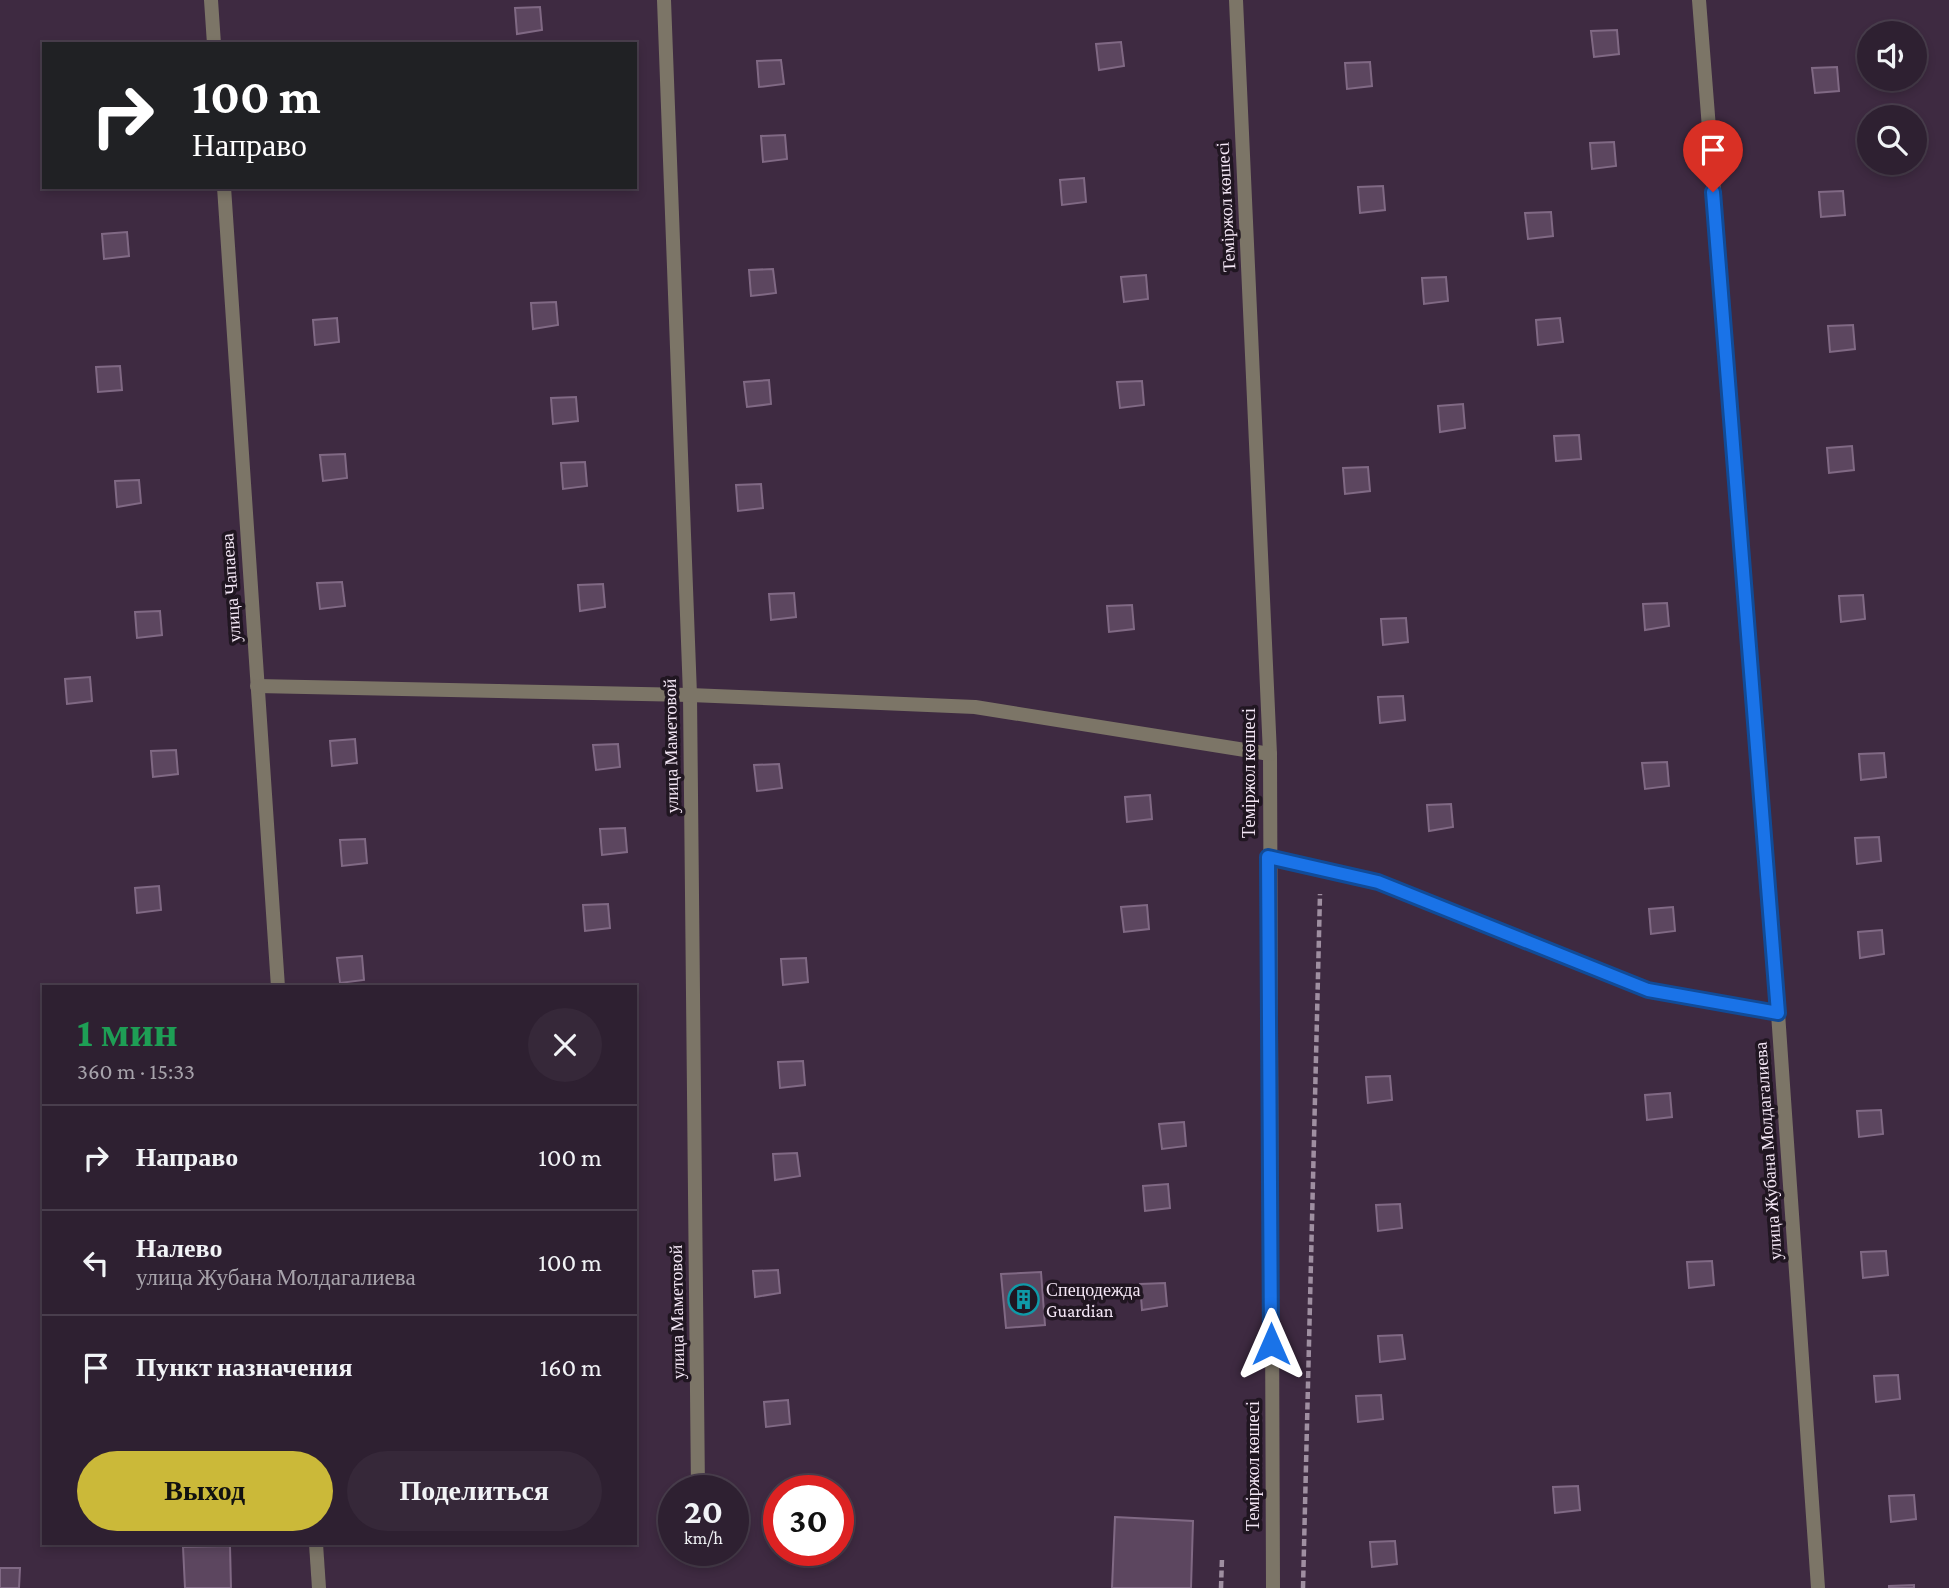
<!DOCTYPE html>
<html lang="ru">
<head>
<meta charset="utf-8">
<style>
  :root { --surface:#2e2031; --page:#362839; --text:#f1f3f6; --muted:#a7a3ab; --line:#493e4d; --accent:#cbb939 }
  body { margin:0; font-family:"Crimson Pro",serif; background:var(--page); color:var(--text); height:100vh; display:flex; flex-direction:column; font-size:26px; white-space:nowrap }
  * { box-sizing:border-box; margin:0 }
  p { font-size:23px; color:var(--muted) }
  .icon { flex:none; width:38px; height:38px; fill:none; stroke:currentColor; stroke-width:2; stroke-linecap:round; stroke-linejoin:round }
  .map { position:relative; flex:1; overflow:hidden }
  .drawer { position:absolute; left:42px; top:985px; width:595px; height:560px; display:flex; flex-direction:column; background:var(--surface); border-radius:0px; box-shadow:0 4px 10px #0003,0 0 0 2px var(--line) }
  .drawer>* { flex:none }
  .banner { position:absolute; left:42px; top:42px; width:595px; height:147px; border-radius:0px; box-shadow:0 4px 10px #0003,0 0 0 2px var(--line); background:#202124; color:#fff; overflow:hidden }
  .tools { position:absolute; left:1857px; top:21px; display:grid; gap:14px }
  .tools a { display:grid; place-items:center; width:70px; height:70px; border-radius:50%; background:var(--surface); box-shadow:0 4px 10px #0003,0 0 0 2px var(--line); font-size:35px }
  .speed { position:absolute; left:658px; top:1475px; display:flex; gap:14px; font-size:35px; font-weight:700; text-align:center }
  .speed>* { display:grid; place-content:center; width:91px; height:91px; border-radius:50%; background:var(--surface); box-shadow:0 4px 10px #0003,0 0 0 2px var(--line); line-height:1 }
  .speed small { font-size:18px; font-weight:400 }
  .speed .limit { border:10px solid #d22; background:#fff; color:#111 }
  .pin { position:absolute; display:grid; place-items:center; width:60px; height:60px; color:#fff; margin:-72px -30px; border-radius:50% 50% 50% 0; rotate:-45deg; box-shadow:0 0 7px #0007 }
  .pin .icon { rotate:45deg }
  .me { position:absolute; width:77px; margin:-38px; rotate:0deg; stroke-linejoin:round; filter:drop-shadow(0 0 5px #0008) }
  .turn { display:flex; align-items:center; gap:24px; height:147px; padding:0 35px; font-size:32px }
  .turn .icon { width:91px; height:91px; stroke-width:2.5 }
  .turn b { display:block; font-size:49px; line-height:60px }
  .round { display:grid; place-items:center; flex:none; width:74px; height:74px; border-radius:37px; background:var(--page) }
  .overview { display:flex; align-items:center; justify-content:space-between; height:119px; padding:0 35px }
  h1 { font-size:42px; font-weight:700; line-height:52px; color:#1e9e55 }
  .cta { display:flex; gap:14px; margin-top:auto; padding:14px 35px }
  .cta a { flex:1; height:80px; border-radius:42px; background:var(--accent); color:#111; font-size:28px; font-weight:700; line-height:80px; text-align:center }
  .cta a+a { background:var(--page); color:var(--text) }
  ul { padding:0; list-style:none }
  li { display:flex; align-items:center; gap:21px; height:105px; padding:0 35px; border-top:2px solid var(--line) }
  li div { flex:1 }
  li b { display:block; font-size:26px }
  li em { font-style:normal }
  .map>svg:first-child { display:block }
</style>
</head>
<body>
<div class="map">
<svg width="1949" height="1588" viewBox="0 0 1949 1588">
  <rect width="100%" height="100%" fill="#3e2a41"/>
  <g fill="#5c465f" stroke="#806984" stroke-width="2">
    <path d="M540,7L542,30L517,34L515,8Z"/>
    <path d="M1617,30L1619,54L1594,57L1591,31Z"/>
    <path d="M1121,42L1124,66L1099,70L1096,44Z"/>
    <path d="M781,60L784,84L759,87L757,61Z"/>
    <path d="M1370,62L1372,86L1347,89L1345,63Z"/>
    <path d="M1837,67L1839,91L1815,93L1812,68Z"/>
    <path d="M785,135L787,159L763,162L761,136Z"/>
    <path d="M1614,142L1616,166L1592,169L1590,143Z"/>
    <path d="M1084,178L1086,202L1062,205L1060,180Z"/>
    <path d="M1383,186L1385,210L1360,213L1358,187Z"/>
    <path d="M1843,191L1845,215L1821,217L1819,192Z"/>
    <path d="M1551,212L1553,236L1528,239L1525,213Z"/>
    <path d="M127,232L129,256L104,259L102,234Z"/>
    <path d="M773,269L776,293L751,296L749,270Z"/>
    <path d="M1146,275L1148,299L1124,302L1121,277Z"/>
    <path d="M1446,277L1448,301L1424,304L1422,278Z"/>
    <path d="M556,302L558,325L533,329L531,303Z"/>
    <path d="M337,318L339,342L315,345L313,320Z"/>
    <path d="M1560,318L1563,342L1538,345L1536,320Z"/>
    <path d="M1853,325L1855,349L1830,352L1828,326Z"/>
    <path d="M120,366L122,390L98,392L96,367Z"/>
    <path d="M769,380L771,404L747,407L744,382Z"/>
    <path d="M1142,381L1144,405L1120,408L1117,382Z"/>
    <path d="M576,397L578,421L553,424L551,398Z"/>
    <path d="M1463,404L1465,428L1440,432L1438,406Z"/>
    <path d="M1579,435L1581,459L1556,461L1554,436Z"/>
    <path d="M1852,446L1854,470L1829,473L1827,448Z"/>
    <path d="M345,454L347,478L323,481L320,455Z"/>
    <path d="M585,462L587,486L563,489L561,463Z"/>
    <path d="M1368,467L1370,491L1345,494L1343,468Z"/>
    <path d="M139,480L141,503L117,507L115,481Z"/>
    <path d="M761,484L763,508L738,511L736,485Z"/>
    <path d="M342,582L345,606L320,609L317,583Z"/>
    <path d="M603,584L605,607L580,611L578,585Z"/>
    <path d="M794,593L796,617L771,620L769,594Z"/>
    <path d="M1863,595L1865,619L1841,622L1839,596Z"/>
    <path d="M1667,603L1669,626L1645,630L1643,604Z"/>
    <path d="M1132,605L1134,629L1109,632L1107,606Z"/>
    <path d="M160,611L162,635L137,638L135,612Z"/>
    <path d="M1406,618L1408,642L1383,645L1381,619Z"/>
    <path d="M90,677L92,701L67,704L65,679Z"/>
    <path d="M1403,696L1405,720L1380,723L1378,697Z"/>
    <path d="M355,739L357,763L332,766L330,741Z"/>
    <path d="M618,744L620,767L596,770L593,745Z"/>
    <path d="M176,750L178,774L153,777L151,751Z"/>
    <path d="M1884,753L1886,777L1861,780L1859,754Z"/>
    <path d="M1667,762L1669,786L1645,789L1642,763Z"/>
    <path d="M779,764L782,788L757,791L754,765Z"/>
    <path d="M1150,795L1152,819L1127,822L1125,797Z"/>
    <path d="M1451,804L1453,827L1429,831L1427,805Z"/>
    <path d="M625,828L627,852L602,855L600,829Z"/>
    <path d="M1879,837L1881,861L1857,864L1855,838Z"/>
    <path d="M365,839L367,863L342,866L340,840Z"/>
    <path d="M159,886L161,910L137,913L135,888Z"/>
    <path d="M608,904L610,928L585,931L583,905Z"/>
    <path d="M1147,905L1149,929L1124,932L1121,907Z"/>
    <path d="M1673,907L1675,931L1651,934L1649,909Z"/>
    <path d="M1882,930L1884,954L1860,958L1858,932Z"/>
    <path d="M362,956L364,980L340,983L337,958Z"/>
    <path d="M806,958L808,982L783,985L781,959Z"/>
    <path d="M803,1061L805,1085L780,1088L778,1062Z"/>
    <path d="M1390,1076L1392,1100L1368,1103L1366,1077Z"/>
    <path d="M1670,1093L1672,1117L1647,1120L1645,1095Z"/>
    <path d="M1881,1110L1883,1134L1859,1137L1857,1111Z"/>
    <path d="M1184,1122L1186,1146L1162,1149L1159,1124Z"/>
    <path d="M797,1153L800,1176L775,1180L773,1154Z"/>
    <path d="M1168,1184L1170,1208L1145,1211L1143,1186Z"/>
    <path d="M1400,1204L1402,1228L1378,1231L1376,1205Z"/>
    <path d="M1886,1251L1888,1275L1863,1278L1861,1252Z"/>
    <path d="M1712,1261L1714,1285L1689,1288L1687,1262Z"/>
    <path d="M778,1270L780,1293L755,1297L753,1271Z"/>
    <path d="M1041,1272L1045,1325L1006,1328L1001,1274Z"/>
    <path d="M1165,1283L1167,1306L1142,1310L1140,1284Z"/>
    <path d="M1402,1335L1405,1359L1380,1362L1378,1336Z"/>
    <path d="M1898,1375L1900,1399L1876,1402L1874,1376Z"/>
    <path d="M1381,1395L1383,1419L1358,1422L1356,1396Z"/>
    <path d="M788,1400L790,1424L766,1427L764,1402Z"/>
    <path d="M1578,1486L1580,1510L1555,1513L1553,1487Z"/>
    <path d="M1914,1495L1916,1519L1891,1522L1889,1496Z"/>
    <path d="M1115,1517L1193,1521L1191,1588H1112Z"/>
    <path d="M1395,1541L1397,1564L1372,1567L1370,1542Z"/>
    <path d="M230,1546L231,1588H185L183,1547Z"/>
    <path d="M0,1568H20L19,1588H0Z"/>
    <path d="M1914,1585V1588H1889V1586Z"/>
  </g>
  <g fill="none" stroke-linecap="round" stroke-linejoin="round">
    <g stroke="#9f8fa1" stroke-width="4.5" stroke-dasharray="7 3.5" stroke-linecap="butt">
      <path d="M1221,1588L1222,1558"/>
      <path d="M1303,1588L1320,894"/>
    </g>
    <g stroke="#7c7567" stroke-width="14">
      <path d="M211,0L214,44"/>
      <path d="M664,0L690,695L698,1491"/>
      <path d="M1236,0L1270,754L1273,1588"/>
      <path d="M1699,0L1778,1013L1818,1588"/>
      <path d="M224,187L278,987"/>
      <path d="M257,686L690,695L975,707L1270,754"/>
      <path d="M1268,857L1378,882L1648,990L1778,1013"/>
      <path d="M316,1544L319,1588"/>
    </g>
  </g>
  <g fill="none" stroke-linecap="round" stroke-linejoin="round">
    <defs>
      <path id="route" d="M1271,1344L1268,857L1378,882L1648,990L1778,1013L1713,192"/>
    </defs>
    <use href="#route" stroke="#114b97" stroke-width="18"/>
    <use href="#route" stroke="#1a73e8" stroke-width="12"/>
  </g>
  <defs>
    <symbol id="building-ring" viewBox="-11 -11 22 22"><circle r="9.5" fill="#201621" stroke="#0f9aa8" stroke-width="1.5"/><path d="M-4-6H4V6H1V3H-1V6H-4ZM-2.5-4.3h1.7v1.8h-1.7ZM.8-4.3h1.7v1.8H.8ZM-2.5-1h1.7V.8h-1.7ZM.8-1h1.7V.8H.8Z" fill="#0f9aa8"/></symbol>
  </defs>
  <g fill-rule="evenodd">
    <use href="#building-ring" x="1006" y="1282" width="35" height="35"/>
  </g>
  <g text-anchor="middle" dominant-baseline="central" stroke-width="7" stroke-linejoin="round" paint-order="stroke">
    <g font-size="18" fill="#f5e8f7" stroke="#201621">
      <text transform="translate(1226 207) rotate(-93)">Теміржол көшесі</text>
      <text transform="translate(231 588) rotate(-94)">улица Чапаева</text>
      <text transform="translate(671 746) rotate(-91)">улица Маметовой</text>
      <text transform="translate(1249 773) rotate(-90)">Теміржол көшесі</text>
      <text transform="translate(1768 1151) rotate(-94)">улица Жубана Молдагалиева</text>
      <text transform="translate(677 1312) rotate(-91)">улица Маметовой</text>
      <text transform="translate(1253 1466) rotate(-90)">Теміржол көшесі</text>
    </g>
    <g font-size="18" fill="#f5e8f7" stroke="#201621" text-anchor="start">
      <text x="1046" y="1290">Спецодежда<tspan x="1046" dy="21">Guardian</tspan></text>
    </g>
  </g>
</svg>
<div class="tools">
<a><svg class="icon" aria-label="sound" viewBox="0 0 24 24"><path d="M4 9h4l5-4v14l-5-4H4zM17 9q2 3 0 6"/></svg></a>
<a><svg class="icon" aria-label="search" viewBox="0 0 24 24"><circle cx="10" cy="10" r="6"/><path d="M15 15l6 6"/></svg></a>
</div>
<div class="speed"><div>20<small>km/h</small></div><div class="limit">30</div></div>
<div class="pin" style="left:1713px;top:192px;background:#d93025"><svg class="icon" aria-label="arrive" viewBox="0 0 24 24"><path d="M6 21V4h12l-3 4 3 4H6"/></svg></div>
<svg class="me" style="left:1271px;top:1344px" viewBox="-20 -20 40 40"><path d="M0-17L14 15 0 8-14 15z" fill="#1a73e8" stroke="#fff" stroke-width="4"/></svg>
<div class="banner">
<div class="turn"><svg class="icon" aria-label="right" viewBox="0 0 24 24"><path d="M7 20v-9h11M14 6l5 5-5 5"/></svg><div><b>100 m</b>Направо</div></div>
</div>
<section class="drawer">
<div class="overview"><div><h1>1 мин</h1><p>360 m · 15:33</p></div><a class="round"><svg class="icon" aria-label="close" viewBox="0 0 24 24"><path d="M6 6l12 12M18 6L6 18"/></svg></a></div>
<ul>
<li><svg class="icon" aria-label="right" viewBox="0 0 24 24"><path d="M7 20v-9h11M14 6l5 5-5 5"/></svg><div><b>Направо</b></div><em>100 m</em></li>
<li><svg class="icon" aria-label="left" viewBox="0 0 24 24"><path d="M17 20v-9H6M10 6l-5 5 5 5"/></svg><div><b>Налево</b><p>улица Жубана Молдагалиева</p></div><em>100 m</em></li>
<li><svg class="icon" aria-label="arrive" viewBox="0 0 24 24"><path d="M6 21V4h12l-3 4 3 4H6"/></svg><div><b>Пункт назначения</b></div><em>160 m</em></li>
</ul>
<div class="cta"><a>Выход</a><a>Поделиться</a></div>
</section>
</div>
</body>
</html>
